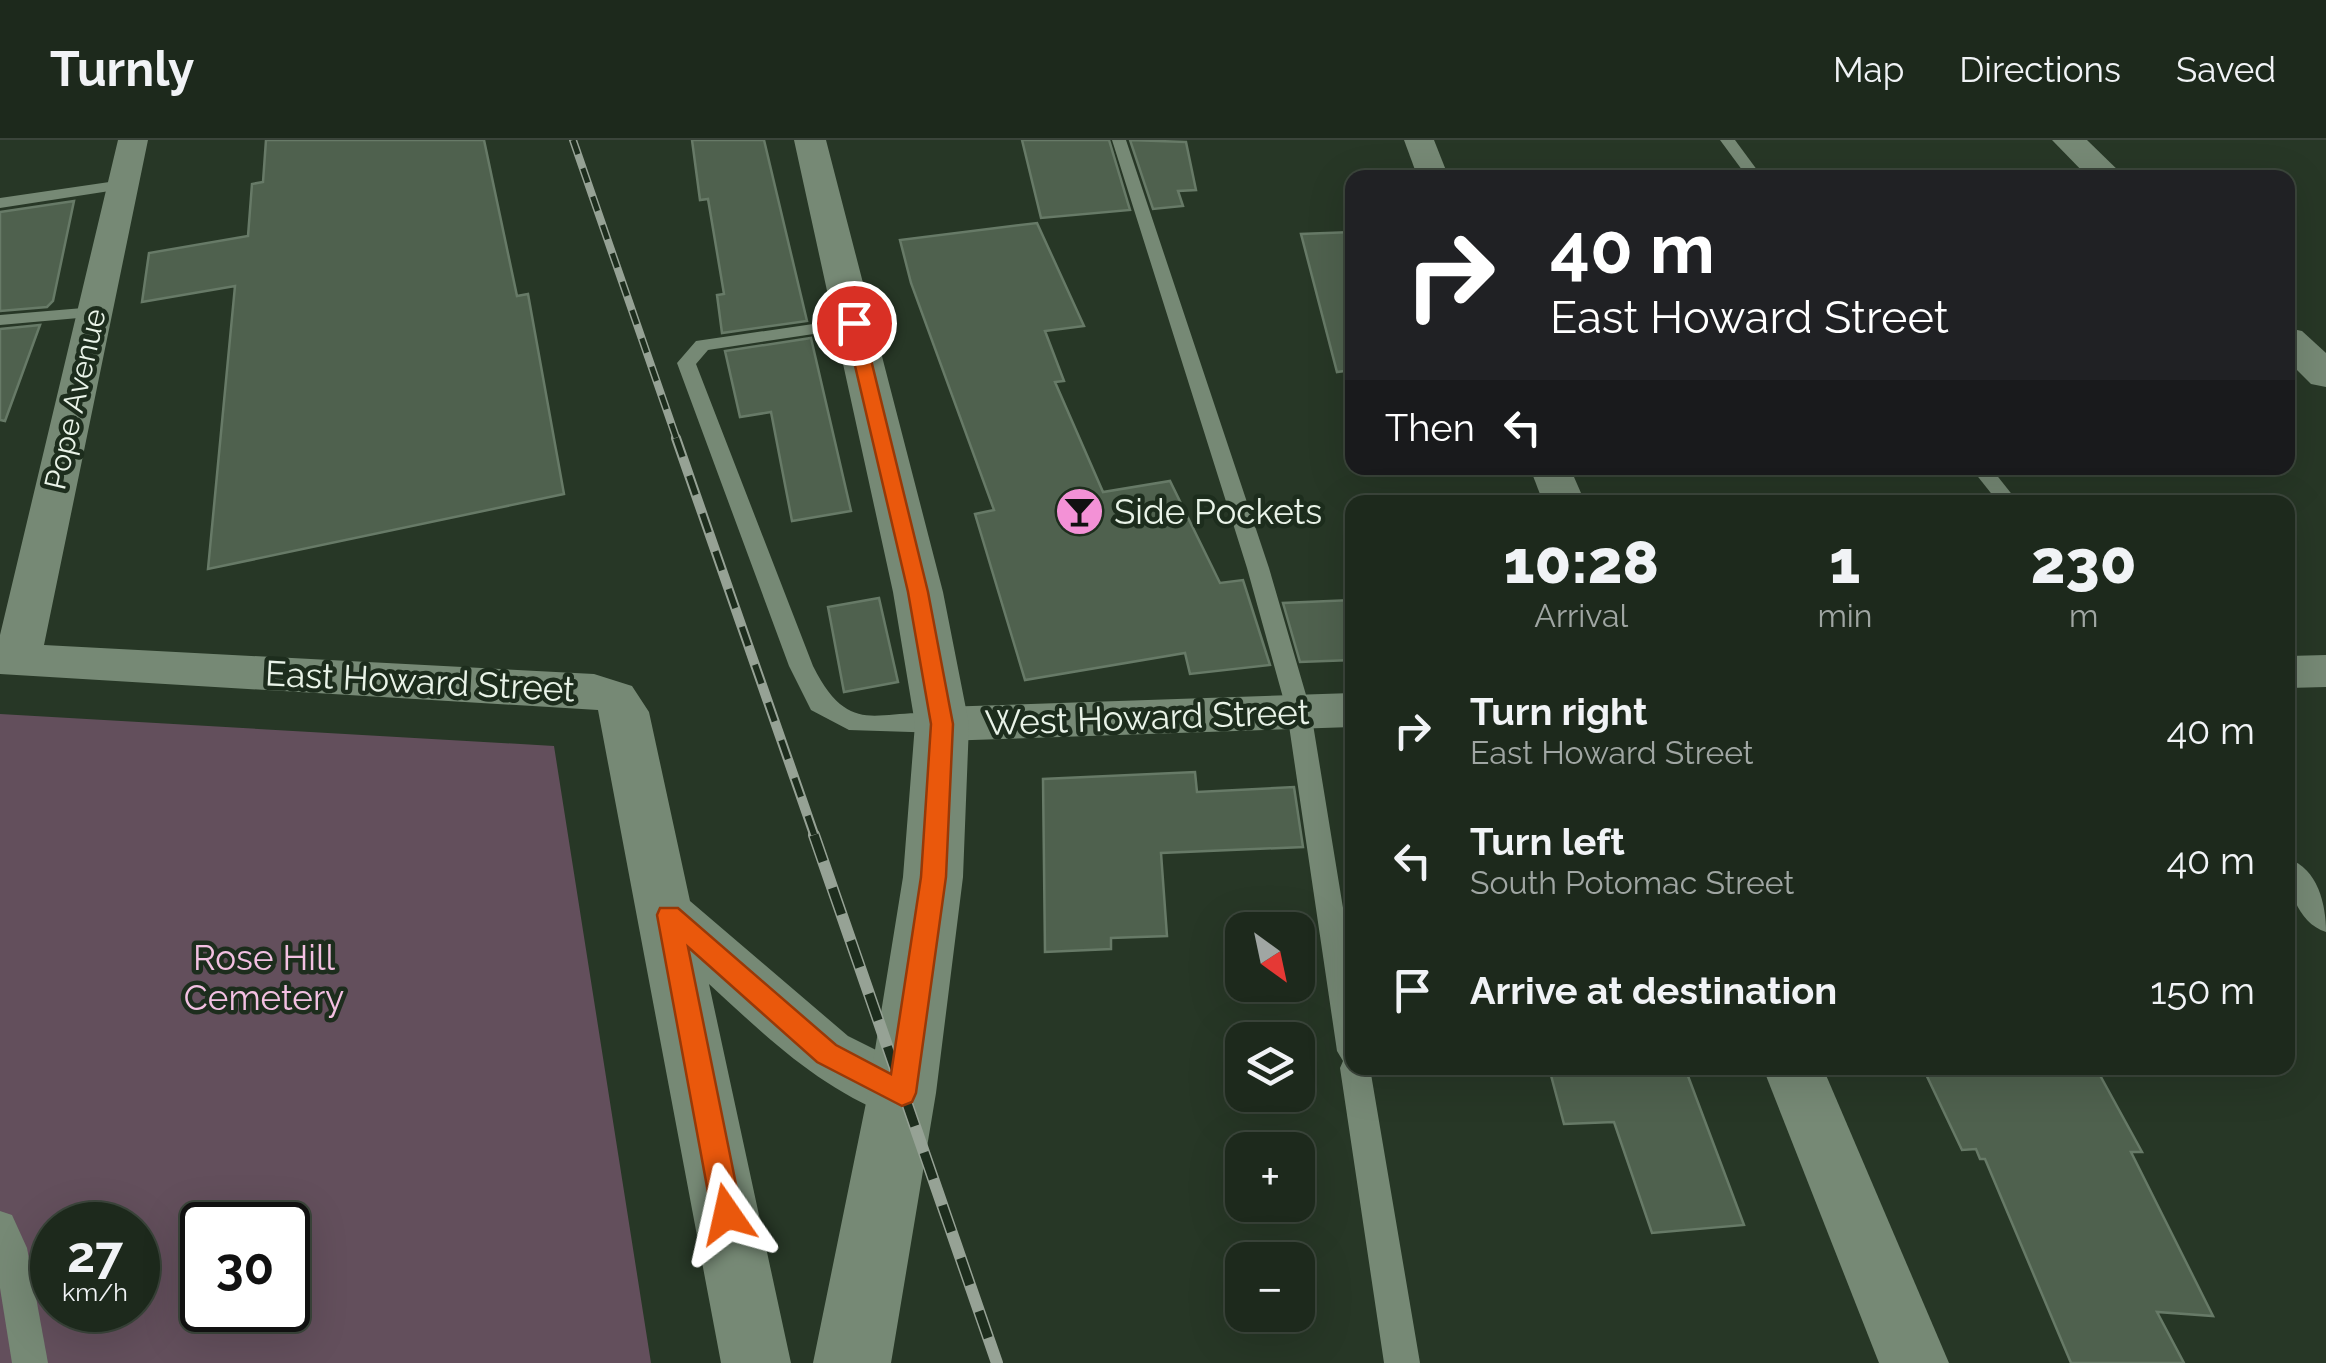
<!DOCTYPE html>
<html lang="en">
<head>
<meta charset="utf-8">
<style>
  :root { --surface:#1d291c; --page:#2a3529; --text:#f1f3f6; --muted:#a0a6a3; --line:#3b453b }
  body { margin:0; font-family:Raleway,sans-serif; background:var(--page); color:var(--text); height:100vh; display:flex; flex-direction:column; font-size:38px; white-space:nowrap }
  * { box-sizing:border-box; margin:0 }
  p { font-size:32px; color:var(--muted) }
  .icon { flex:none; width:55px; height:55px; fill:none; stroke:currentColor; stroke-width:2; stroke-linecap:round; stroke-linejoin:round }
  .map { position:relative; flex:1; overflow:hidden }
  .drawer { position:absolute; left:1345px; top:355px; width:950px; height:580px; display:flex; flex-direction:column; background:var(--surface); border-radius:20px; box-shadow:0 10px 40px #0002,0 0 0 2px var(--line) }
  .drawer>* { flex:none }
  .hud { position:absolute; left:1345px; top:30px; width:950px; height:305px; border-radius:20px; box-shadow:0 10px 40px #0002,0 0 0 2px var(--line); background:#202124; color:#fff; overflow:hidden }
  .needle { width:65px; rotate:147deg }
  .controls { position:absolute; left:1225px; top:772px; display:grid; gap:20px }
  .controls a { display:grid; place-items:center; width:90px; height:90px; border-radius:20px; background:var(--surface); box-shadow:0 10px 40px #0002,0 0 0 2px var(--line); font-size:50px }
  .speed { position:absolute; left:30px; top:1062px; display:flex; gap:20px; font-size:50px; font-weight:700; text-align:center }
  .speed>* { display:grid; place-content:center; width:130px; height:130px; border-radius:50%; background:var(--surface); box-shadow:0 10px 40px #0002,0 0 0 2px var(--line); line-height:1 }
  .speed small { font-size:25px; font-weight:400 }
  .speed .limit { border:5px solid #111; border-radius:15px; background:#fff; color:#111 }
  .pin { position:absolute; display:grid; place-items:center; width:85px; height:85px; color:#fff; margin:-42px; border:5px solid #fff; border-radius:50%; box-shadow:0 2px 10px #0007 }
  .me { position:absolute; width:110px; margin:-55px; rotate:349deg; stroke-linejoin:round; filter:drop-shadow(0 0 8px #0008) }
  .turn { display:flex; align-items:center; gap:35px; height:210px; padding:0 40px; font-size:45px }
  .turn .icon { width:130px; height:130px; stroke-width:2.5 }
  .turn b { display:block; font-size:70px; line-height:85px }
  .then { display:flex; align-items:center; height:95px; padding:0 40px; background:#0003; gap:20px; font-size:38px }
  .eta { display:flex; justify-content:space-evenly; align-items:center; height:170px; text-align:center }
  .eta b { font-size:60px; font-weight:800; line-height:70px }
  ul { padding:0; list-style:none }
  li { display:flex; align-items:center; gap:30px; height:130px; padding:0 40px }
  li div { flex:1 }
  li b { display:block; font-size:38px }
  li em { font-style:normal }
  header { display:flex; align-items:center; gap:60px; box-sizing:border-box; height:140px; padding:0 50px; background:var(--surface); border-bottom:2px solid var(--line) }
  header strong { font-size:48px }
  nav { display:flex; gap:55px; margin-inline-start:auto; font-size:35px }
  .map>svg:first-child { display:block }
</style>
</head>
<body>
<header>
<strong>Turnly</strong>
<nav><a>Map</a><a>Directions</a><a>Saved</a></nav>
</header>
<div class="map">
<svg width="2326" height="1223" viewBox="0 0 2326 1223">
  <rect width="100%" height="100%" fill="#273726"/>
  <path fill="#634f5c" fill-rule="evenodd" d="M0,574L554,606L651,1223H0ZM52,1085H138V1170H52ZM202,1085H288V1170H202Z"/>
  <g fill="#4f614e" stroke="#677a67" stroke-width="2.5">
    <path d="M266,0H484L517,156L528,154L564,354L208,429L235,146L142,162L149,113L248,96L252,44L263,42Z"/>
    <path d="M692,0H764L807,181L722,193L717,155L724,154L708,59L700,60Z"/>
    <path d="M1022,0H1109L1130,70L1041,78Z"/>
    <path d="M1130,0L1186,2L1196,50L1178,51L1183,66L1153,69Z"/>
    <path d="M74,61L53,161L47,167L0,171V72Z"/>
    <path d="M1037,83L1084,186L1045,191L1064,241L1055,242L1103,352L1170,341L1220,443L1243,440L1270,525L1190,534L1185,513L1025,540L975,374L994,370L911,143L900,100Z"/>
    <path d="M1352,92V230L1337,232L1301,94Z"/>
    <path d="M40,185L5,281L0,280V189Z"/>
    <path d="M811,198L851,371L792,381L771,272L740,277L725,211Z"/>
    <path d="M879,458L898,542L844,552L828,467Z"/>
    <path d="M1352,460V520L1300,522L1283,463Z"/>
    <path d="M1195,632L1197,652L1294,647L1303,707L1161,713L1167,796L1111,798V809L1045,812L1043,639Z"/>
    <path d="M1549,928H1685L1744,1085L1652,1093L1614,982L1564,984Z"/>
    <path d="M1923,928H2096L2142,1012H2131L2213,1176L2157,1172L2184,1223H2071L1985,1019H1980L1976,1009L1962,1010Z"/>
  </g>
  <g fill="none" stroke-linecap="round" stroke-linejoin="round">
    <g fill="#768975" fill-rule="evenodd">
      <path d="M1112,0H1126L1269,428L1311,572L1352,823V928H1370L1420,1223H1384L1340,928L1343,921L1337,911L1287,572L1247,428Z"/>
      <path d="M1720,0H1735L1763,38H1748Z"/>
      <path d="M123,40L131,45L129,48L0,68V58Z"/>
      <path d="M95,167L104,172L101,176L0,185V175Z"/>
      <path d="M854,178L863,183L860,187L708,210L696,224L813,526C854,608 886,559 951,578L954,584L951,590L942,593L849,590L811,570L789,526L677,223L696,201Z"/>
      <path d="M1971,328H1991L2018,362H1998Z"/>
      <path d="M2288,719C2318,728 2326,765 2326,792C2297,783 2286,745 2288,719Z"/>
      <path d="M0,1071L12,1075L27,1108L48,1223H12L0,1148Z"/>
    </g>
    <g fill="#768975" fill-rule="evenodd">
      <path d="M118,0H148L44,505L594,534L632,546L649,572L690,761L848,896L924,934L933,953L924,972L902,980C822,951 770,900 709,844L791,1223H721L598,570L0,534V495Z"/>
      <path d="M1404,0H1434L1449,38H1418Z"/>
      <path d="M1530,328H1570L1585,362H1543Z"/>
      <path d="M2326,515V547L2288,548V516Z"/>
      <path d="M1352,553V587L942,601L925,596L917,584L925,572L942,567Z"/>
      <path d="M1763,928H1823L1949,1223H1879Z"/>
    </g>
    <g fill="#768975" fill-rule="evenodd">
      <path d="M2052,0H2087L2126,38H2089Z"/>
      <path d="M2288,188L2302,191L2326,213V247L2311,244L2288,221Z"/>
    </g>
    <path fill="#768975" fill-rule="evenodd" d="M794,0H826L943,452L969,584L963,737L936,953L891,1223H813L868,953L903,737L915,584L893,452Z"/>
    <defs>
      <path id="rail-far2" d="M573,0L677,300"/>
      <path id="rail-far1" d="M676,298L815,697"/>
      <path id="rail" d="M814,695L997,1223"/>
    </defs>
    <use href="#rail-far2" stroke="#96a295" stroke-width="8"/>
    <use href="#rail-far1" stroke="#96a295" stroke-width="10"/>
    <use href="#rail" stroke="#96a295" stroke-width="12"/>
    <use href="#rail-far2" stroke="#1d2d1d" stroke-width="5" stroke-dasharray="15" stroke-linecap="butt"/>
    <use href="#rail-far1" stroke="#1d2d1d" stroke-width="6" stroke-dasharray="20" stroke-linecap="butt"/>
    <use href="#rail" stroke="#1d2d1d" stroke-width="9" stroke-dasharray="28" stroke-linecap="butt"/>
  </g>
  <path fill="#ea580c" stroke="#983908" stroke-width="2.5" d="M854,178L862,183L928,452L953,584L946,737L916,953L912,962L902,966L817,922L688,807L742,1074L738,1083L727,1087L717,1083L712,1074L657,775L660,768H678L836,905L891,934L921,737L931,584L908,452L845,183Z"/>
  <defs>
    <symbol id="bar-disc" viewBox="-11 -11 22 22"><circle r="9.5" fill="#f391d6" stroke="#1d2d1d"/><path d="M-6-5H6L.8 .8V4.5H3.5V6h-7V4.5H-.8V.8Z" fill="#111"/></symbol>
  </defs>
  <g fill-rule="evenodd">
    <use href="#bar-disc" x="1052" y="344" width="55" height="55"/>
  </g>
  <g text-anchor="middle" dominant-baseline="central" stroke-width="9" stroke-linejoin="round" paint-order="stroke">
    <g font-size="30" fill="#e9f3e8" stroke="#1d2d1d">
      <text transform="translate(75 259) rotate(-77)">Pope Avenue</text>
    </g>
    <g font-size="35" fill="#e9f3e8" stroke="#1d2d1d" text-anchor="start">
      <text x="1114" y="371">Side Pockets</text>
    </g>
    <g font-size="35" fill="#e9f3e8" stroke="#1d2d1d">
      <text transform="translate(420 541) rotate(3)">East Howard Street</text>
      <text transform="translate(1147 577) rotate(-2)">West Howard Street</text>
    </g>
    <g font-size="35" fill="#f3c0e2" stroke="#1d2d1d">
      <text x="264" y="817">Rose Hill<tspan x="264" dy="40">Cemetery</tspan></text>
    </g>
  </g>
</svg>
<div class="controls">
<a><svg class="needle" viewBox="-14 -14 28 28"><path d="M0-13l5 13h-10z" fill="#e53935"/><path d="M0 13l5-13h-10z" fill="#a0a6a3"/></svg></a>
<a><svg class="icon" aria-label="layers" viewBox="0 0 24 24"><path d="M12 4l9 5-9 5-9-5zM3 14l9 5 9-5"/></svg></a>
<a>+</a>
<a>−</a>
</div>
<div class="speed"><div>27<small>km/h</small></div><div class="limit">30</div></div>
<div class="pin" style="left:854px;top:183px;background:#d93025"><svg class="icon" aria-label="arrive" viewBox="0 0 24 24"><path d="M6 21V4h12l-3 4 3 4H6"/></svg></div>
<svg class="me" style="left:727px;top:1074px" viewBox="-20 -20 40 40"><path d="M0-17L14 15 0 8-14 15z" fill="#ea580c" stroke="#fff" stroke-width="4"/></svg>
<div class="hud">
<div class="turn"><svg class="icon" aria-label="right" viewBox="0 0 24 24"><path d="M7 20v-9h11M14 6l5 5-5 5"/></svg><div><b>40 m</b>East Howard Street</div></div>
<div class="then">Then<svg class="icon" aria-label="left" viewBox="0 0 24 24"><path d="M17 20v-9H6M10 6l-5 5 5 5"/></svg></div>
</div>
<section class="drawer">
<div class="eta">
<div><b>10:28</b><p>Arrival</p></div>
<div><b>1</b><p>min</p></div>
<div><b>230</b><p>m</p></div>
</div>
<ul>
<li><svg class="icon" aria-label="right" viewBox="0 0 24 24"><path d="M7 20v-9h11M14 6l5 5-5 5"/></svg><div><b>Turn right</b><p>East Howard Street</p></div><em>40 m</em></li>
<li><svg class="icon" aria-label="left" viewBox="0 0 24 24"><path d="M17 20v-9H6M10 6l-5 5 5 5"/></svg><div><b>Turn left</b><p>South Potomac Street</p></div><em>40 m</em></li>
<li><svg class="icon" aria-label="arrive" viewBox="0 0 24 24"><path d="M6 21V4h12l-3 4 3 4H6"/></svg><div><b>Arrive at destination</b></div><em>150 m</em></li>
</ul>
</section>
</div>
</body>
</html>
